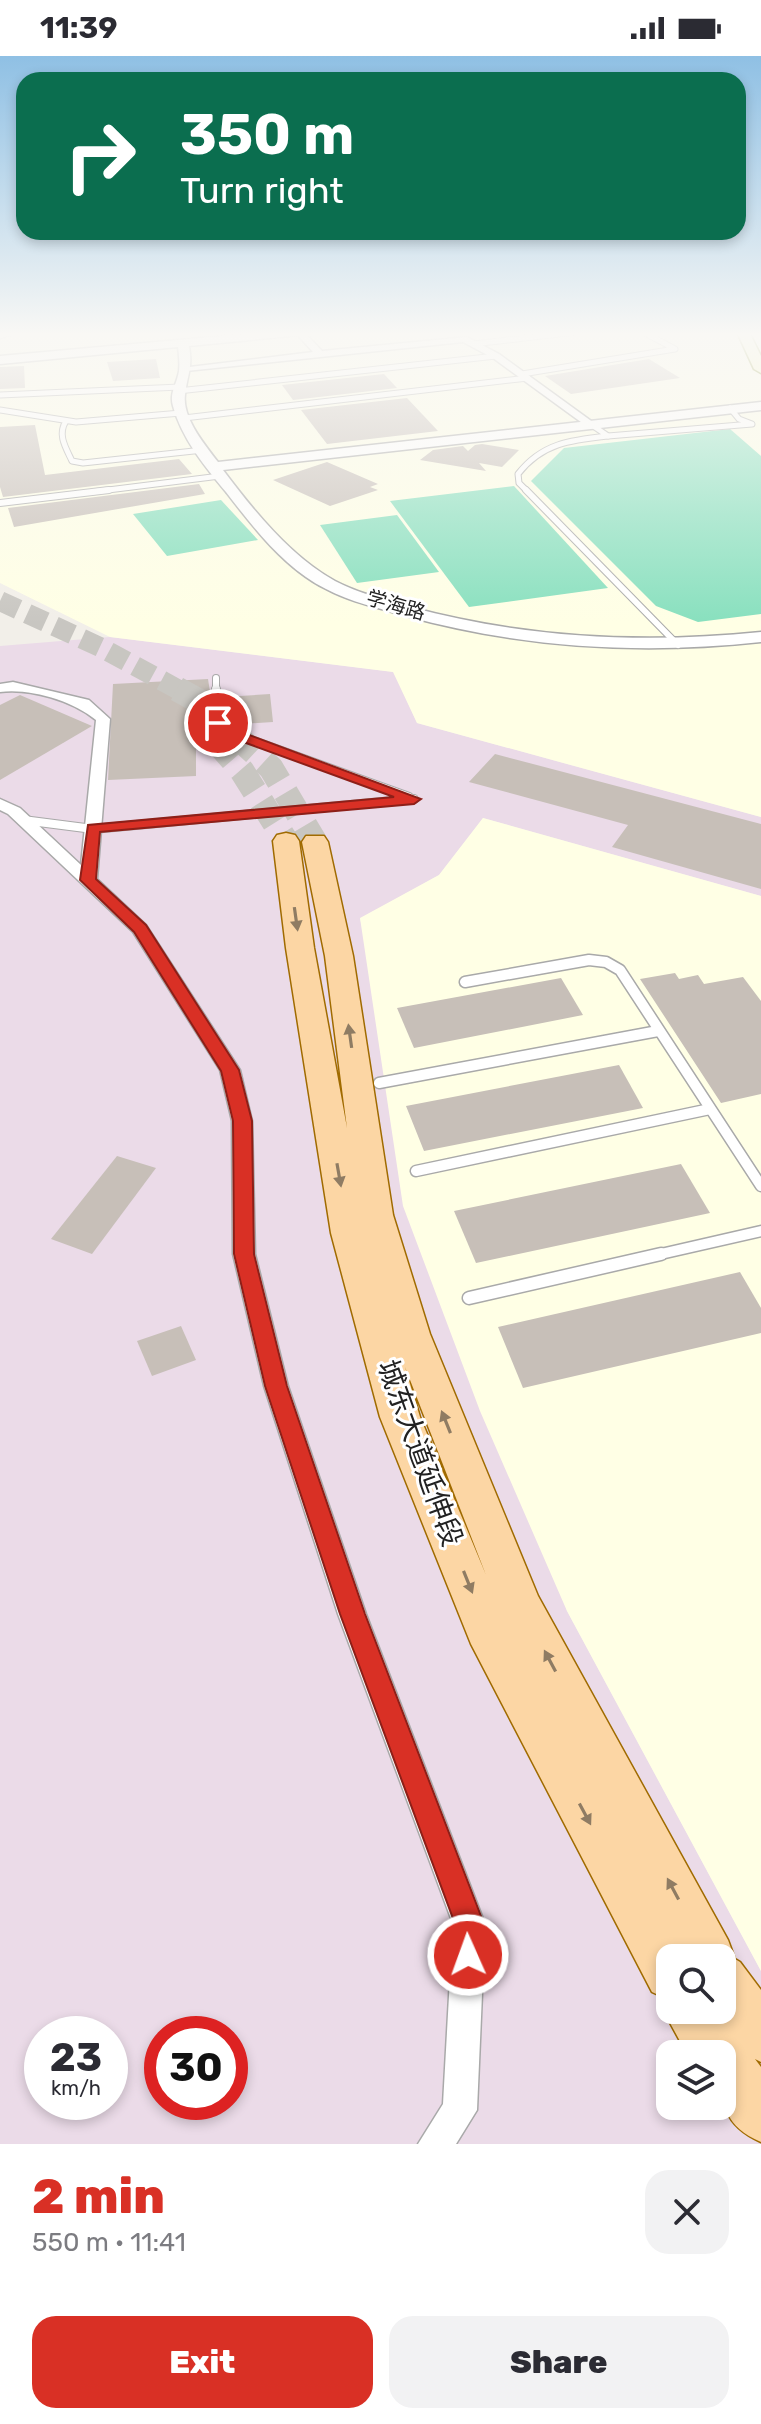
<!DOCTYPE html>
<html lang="en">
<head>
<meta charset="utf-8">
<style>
  :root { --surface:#fff; --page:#f2f2f3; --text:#2b2b33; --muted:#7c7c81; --accent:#d93025 }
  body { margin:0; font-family:Rubik,"Noto Sans SC",sans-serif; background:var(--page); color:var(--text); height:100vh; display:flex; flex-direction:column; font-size:30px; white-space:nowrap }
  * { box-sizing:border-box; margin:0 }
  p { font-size:26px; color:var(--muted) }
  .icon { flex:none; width:44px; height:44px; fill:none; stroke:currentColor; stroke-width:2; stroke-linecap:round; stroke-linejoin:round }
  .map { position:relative; height:2088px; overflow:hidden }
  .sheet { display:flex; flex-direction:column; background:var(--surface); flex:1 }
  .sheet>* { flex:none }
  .guide { position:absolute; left:16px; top:16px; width:730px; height:168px; border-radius:24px; box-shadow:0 4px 12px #0003; background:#0b6e4f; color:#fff; overflow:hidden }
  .buttons { position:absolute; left:656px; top:1888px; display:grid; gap:16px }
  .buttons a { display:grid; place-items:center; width:80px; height:80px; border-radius:16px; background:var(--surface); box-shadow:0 4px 12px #0003; font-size:40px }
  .speed { position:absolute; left:24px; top:1960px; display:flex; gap:16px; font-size:40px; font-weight:700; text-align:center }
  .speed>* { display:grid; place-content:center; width:104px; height:104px; border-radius:50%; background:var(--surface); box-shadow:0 4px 12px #0003; line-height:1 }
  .speed small { font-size:20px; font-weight:400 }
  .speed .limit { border:12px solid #d22; background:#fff; color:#111 }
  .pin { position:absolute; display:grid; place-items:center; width:68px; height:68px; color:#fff; margin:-34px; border:4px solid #fff; border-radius:50%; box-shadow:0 2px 8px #0007 }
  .me { position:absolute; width:88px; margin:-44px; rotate:358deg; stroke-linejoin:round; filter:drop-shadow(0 0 6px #0008) }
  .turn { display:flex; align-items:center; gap:28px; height:168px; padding:0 32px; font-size:36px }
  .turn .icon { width:104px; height:104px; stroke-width:2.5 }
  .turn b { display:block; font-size:56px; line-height:68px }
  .round { display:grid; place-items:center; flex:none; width:84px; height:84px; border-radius:24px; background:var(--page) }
  .headline { display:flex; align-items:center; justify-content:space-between; height:136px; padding:0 32px }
  h1 { font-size:48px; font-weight:800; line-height:60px; color:var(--accent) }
  .cta { display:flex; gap:16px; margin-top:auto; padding:16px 32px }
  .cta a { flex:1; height:92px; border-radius:24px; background:var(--accent); color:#fff; font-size:32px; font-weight:800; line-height:92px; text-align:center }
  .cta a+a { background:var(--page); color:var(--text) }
  .status { display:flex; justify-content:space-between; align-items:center; height:56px; padding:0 40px; background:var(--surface); direction:ltr }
  .status svg { height:22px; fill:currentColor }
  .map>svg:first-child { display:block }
</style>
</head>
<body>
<div class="status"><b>11:39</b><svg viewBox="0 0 49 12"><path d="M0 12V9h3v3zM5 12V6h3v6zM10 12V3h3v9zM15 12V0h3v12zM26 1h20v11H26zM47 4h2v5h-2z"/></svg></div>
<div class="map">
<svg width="761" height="2088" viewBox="0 0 761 2088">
  <rect width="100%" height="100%" fill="#f2efe9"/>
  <path fill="#ebdbe8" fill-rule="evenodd" d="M110,581L394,616L417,667L761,761V840L483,762L439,819L360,863L567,1555L761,1915V2088H0V590ZM670,1902H722V1954H670ZM42,1978H110V2046H42ZM162,1978H230V2046H162ZM670,1998H722V2050H670Z"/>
  <g fill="#ffffe5">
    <path d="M71,276H761V761L417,667L393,616L110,581L0,527V283Z"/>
    <path d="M483,762L761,840V1915L567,1555L480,1355L403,1150L360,862L439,819Z"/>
  </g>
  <g fill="#88e0be">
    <path d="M730,373L761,400V558L698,566L656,550L531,425L564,392Z"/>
    <path d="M514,430L608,532L469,551L390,445Z"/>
    <path d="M221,444L258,484L167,500L133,458Z"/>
    <path d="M397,459L439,516L357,527L320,469Z"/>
  </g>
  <g fill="#c7bfb8">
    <path d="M156,303L160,322L113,325L107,306Z"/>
    <path d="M649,303L680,322L571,338L545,320Z"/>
    <path d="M24,310L25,332L0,333V311Z"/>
    <path d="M384,318L397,332L293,344L282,329Z"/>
    <path d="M407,342L438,375L327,388L301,354Z"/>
    <path d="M35,369L45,419L179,403L192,418L3,441L0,431V371Z"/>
    <path d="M482,388L519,394L502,411L479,407L486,415L420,404L433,394L463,390L468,395L475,389Z"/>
    <path d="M327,406L378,428L370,431L378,434L330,450L273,424Z"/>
    <path d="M199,428L205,438L14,471L8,452Z"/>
    <path d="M208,623L213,655L223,653L224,641L270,638L273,666L241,668L240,661L219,660L200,663V667L196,668V720L108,724L113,628Z"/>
    <path d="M20,639L92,670L0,724V649Z"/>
    <path d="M495,698L761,768V833L612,791L628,769L469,726Z"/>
    <path d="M675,917L679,923L698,919L704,928L743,921L761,945V1038L721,1047L640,923Z"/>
    <path d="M561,922L583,959L414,992L397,952Z"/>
    <path d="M619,1009L643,1052L424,1095L406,1050Z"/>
    <path d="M117,1100L156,1112L92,1198L51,1183Z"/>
    <path d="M681,1108L710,1157L476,1207L454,1155Z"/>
    <path d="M740,1216L761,1252V1277L523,1332L498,1271Z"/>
    <path d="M181,1270L196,1304L152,1320L137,1285Z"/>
  </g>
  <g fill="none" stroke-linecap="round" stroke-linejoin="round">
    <path stroke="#c8c6c1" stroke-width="20" stroke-dasharray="20 10" stroke-linecap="butt" d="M0,545L102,592L181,635"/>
    <g stroke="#c8c6c1" stroke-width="25" stroke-dasharray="25 13" stroke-linecap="butt">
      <path d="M177,633L197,644L271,712L315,786"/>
      <path d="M216,685L242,715L286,785"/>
    </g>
    <defs>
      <g id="service-far4">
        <path d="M0,280L12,276"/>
        <path d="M473,288L576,276"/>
        <path d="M522,318L675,293L643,276"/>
        <path d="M178,335L496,300"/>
        <path d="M0,339L180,331"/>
        <path d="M0,354L76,366L181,357"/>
        <path d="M184,362L528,322"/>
        <path d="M66,365C57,379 66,392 72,405L83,407L203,394"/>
        <path d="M608,380L752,368L739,363L730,352"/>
        <path d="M92,436L220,420"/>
        <path d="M528,436L519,427L518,418C542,387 571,384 608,380L589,367"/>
      </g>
      <g id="service-far3">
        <path d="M526,434L678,589"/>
        <path d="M0,447L109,434"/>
        <path d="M216,622V635"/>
      </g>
      <g id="service-far2">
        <path d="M216,633L217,649"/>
        <path d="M218,667V672L409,741"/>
        <path d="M23,764L93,773L414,743"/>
      </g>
      <g id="service-far1">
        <path d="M465,926L589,904L606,906L620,914L761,1130"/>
        <path d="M379,1027L658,975"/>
        <path d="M416,1115L710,1053"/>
        <path d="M652,1200L761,1175"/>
      </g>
      <path id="service" d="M469,1242L661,1198"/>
      <g id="minor">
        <path d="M295,276H304L322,295L467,281L499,298L594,367L585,369L493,302L463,286L186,315L181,312L313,296Z"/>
        <path d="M13,626L89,644L110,663L97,823L146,869L240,1014L252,1065L255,1198L288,1330L366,1558L485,1868L477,2054L456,2088H418L443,2048L453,1868L338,1558L264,1330L233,1198L232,1065L220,1014L133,876L8,758L0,754V743L20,752L81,809L96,664C73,645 30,632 0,636V628Z"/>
      </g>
      <path id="tertiary" d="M267,276H307L301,279L189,290C193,312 187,319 185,339C182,362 205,389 218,406L761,346V354L223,414C253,454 291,501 335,525C358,537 386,544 410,551C525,582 644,588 761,576V586C642,599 522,592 406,560C379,552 350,546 326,533C285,513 253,471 226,436C206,412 182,383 173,350C169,337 177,328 179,315C180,307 179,299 178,291L0,308V300Z"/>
      <path id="secondary" d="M737,276H749L761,300V317L754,313Z"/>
      <path id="primary" d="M286,777L295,779L299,785L314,892L347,1072L325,900L302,786L306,780H324L328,786L353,900L393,1159L430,1278L538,1540L728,1884L735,1903L740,1906L761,1934V2006L755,2003L761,2011V2086C717,2067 722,2039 722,1998H687L663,1954L667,1943L652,1936L471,1588L380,1361L331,1177L286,892L273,785L277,779ZM405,1311L486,1519L420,1361ZM670,1902H722V1954H670Z"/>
    </defs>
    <use href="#service-far4" stroke="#a9a9a9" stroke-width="7"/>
    <use href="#service-far3" stroke="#a9a9a9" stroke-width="8"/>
    <use href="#service-far2" stroke="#a9a9a9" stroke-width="10"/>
    <use href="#service-far1" stroke="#a9a9a9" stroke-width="13"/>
    <use href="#service" stroke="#a9a9a9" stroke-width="15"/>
    <use href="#minor" stroke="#a9a9a9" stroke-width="3"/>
    <use href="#tertiary" stroke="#a9a9a9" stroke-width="3"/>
    <use href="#secondary" stroke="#707d05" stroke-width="3"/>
    <use href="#primary" stroke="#a06b00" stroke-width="3"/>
    <use href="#service-far4" stroke="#fff" stroke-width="5"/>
    <use href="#service-far3" stroke="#fff" stroke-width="6"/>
    <use href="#service-far2" stroke="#fff" stroke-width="8"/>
    <use href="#service-far1" stroke="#fff" stroke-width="10"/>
    <use href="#service" stroke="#fff" stroke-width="12"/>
    <use href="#minor" fill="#fff" fill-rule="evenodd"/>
    <use href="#tertiary" fill="#fff" fill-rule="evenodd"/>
    <use href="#secondary" fill="#f7fabf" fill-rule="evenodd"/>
    <use href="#primary" fill="#fcd6a4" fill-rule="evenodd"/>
  </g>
  <defs><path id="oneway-solid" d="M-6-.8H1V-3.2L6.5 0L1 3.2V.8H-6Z" transform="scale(2)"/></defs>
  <g fill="#8f7c63">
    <use href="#oneway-solid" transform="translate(296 863) rotate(82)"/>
    <use href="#oneway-solid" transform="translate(350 980) rotate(-98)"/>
    <use href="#oneway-solid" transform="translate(339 1119) rotate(80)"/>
    <use href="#oneway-solid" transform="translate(446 1366) rotate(-112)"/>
    <use href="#oneway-solid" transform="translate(468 1526) rotate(68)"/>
    <use href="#oneway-solid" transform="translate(550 1605) rotate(-118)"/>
    <use href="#oneway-solid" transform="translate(585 1758) rotate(62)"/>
    <use href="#oneway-solid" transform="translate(673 1833) rotate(-118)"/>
  </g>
  <linearGradient id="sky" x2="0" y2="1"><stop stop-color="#8fc0e4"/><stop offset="0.49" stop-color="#f9f8f5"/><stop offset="1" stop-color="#f9f8f5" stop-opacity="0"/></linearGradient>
  <rect width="761" height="568" fill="url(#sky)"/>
  <path fill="#d93025" stroke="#8d1f18" stroke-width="2" d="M213,664H222L225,670L421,743L414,748L100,776L96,823L146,869L239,1014L252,1065L254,1198L287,1330L365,1558L484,1868L482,1899L478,1910L468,1914L457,1910L453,1899L455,1868L340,1558L265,1330L234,1198L233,1065L221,1015L134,876L80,824L88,769L394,741L213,675Z"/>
  <g text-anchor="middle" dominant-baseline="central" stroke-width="6" stroke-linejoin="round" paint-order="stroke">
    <g font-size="20" fill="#222" stroke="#fff">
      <text transform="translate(396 549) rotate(16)">学海路</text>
    </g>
    <g font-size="28" fill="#222" stroke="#fff">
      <text transform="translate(420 1397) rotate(70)">城东大道延伸段</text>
    </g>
  </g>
</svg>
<div class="buttons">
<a><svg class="icon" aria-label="search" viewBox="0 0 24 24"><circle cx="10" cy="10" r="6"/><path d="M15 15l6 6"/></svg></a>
<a><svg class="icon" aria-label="layers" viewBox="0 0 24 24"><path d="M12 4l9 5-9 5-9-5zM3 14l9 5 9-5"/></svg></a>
</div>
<div class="speed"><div>23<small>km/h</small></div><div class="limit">30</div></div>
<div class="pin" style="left:218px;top:667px;background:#d93025"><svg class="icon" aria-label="arrive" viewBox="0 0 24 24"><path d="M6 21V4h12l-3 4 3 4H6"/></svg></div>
<svg class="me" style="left:468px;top:1899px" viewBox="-20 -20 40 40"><circle r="17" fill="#d93025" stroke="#fff" stroke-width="3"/><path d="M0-11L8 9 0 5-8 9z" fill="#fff"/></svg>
<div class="guide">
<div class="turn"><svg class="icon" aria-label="right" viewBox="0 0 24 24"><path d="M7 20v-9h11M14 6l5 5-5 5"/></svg><div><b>350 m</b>Turn right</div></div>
</div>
</div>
<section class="sheet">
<div class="headline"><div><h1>2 min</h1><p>550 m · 11:41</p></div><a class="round"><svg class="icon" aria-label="close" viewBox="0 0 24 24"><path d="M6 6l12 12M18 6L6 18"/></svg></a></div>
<div class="cta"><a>Exit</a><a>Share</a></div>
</section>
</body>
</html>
